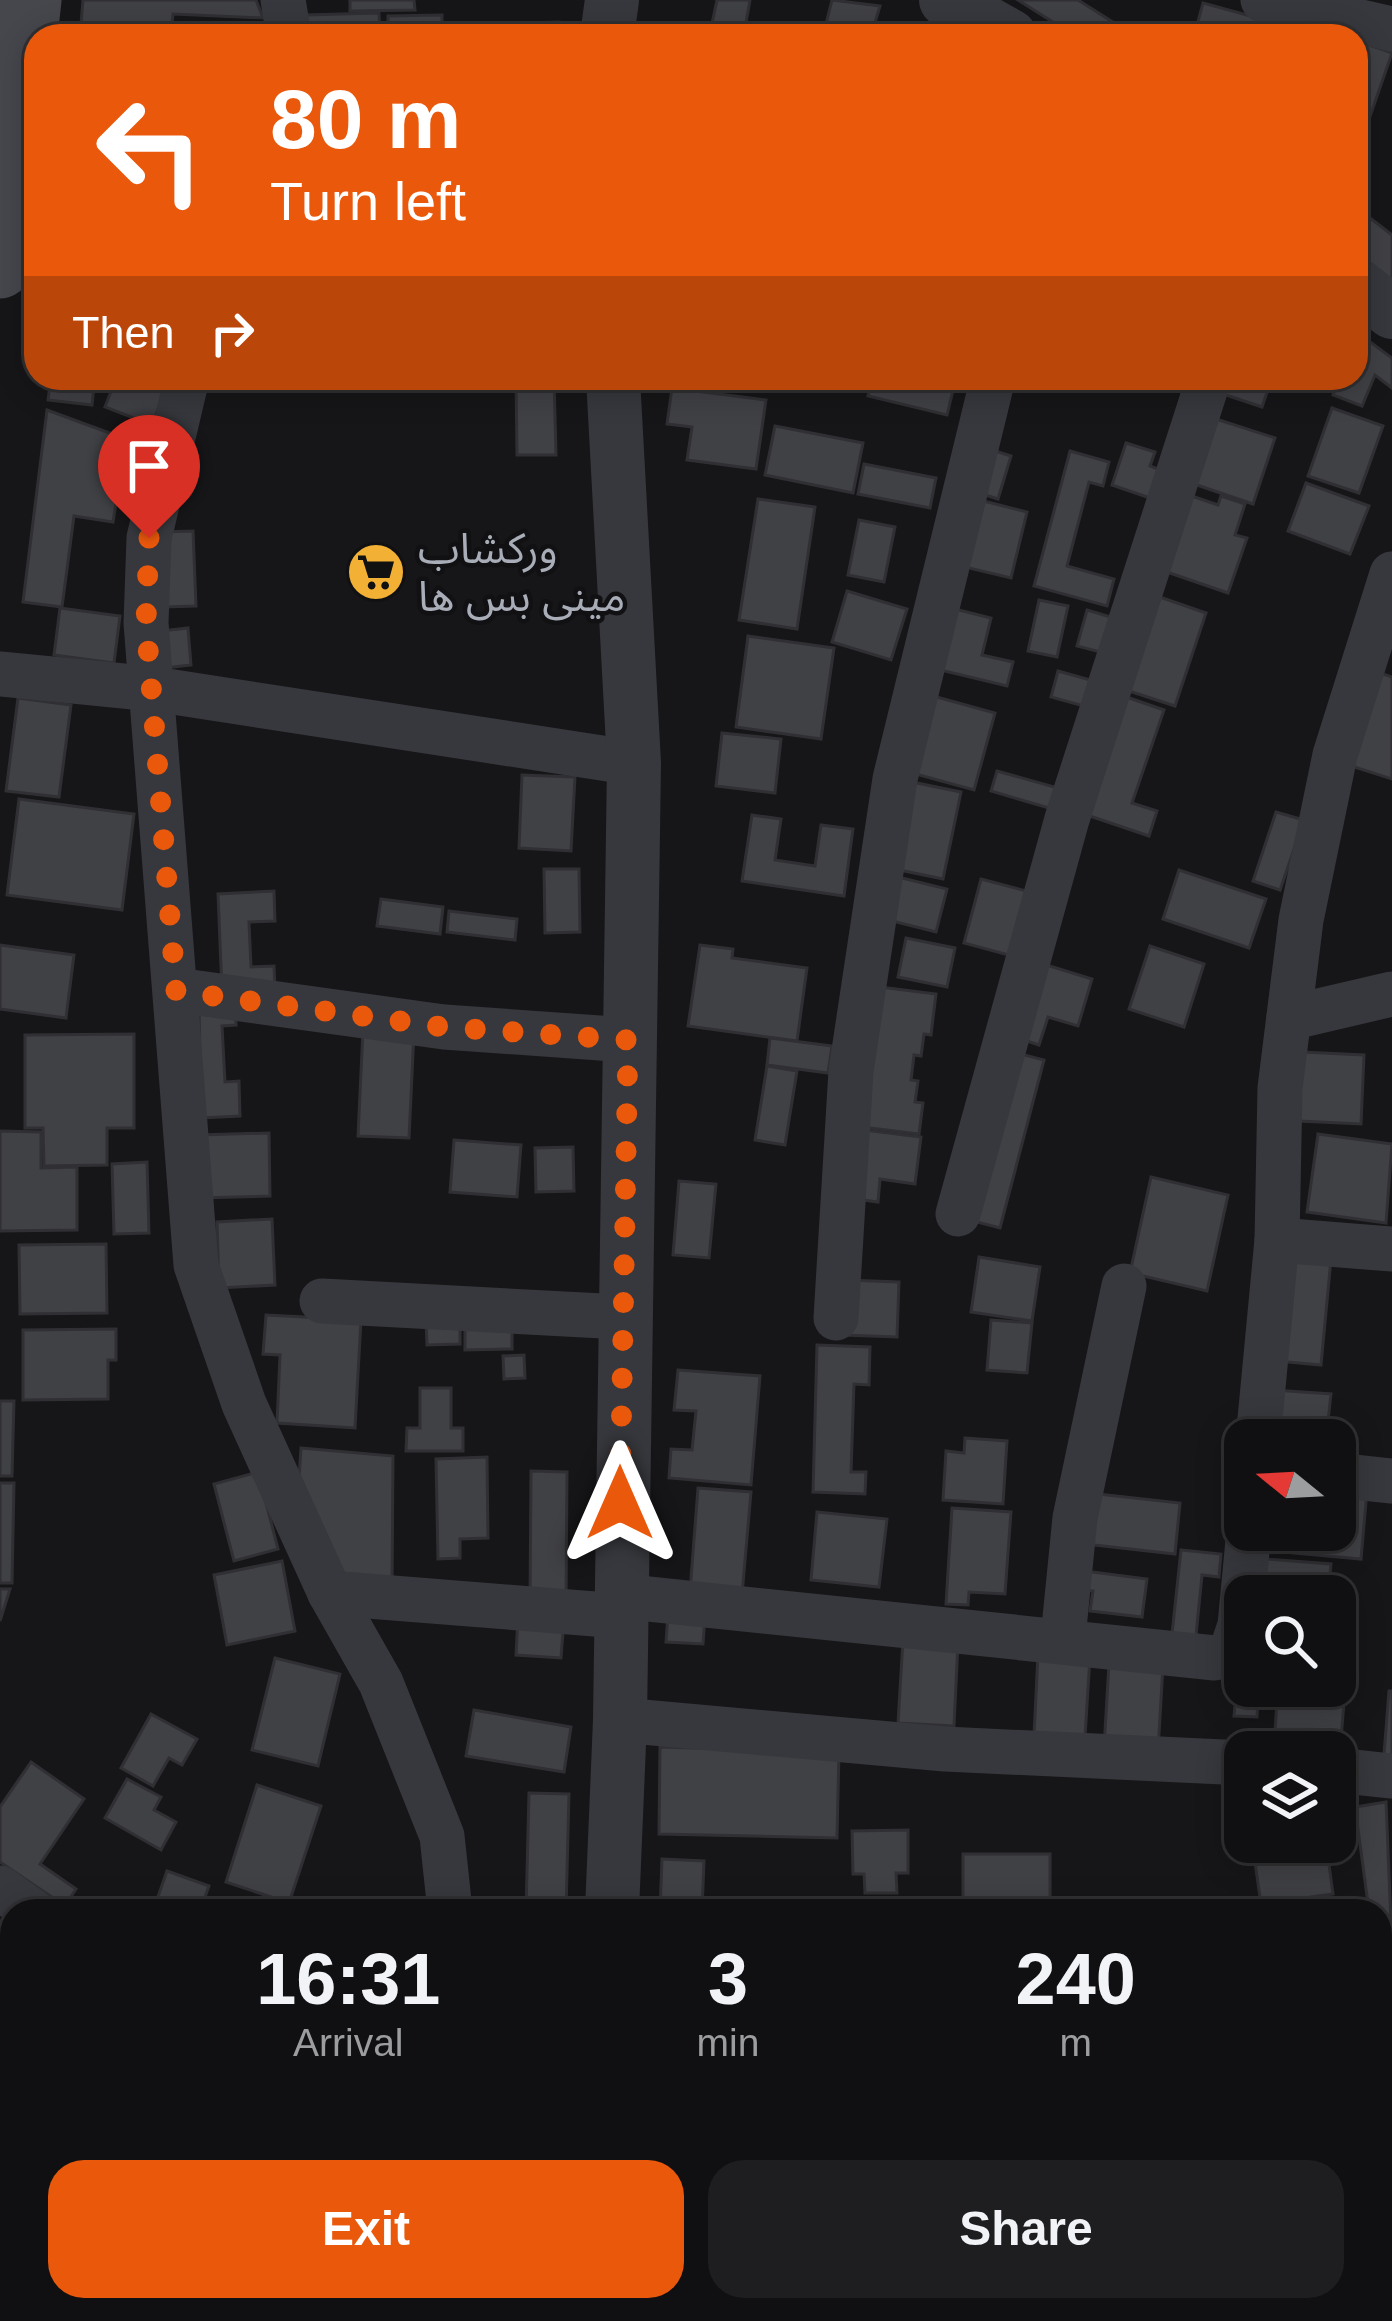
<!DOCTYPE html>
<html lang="en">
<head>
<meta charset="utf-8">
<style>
  :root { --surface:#101012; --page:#1e1e20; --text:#f1f3f6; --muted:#9c9d9f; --line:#303032; --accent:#ea580c }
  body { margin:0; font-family:Helvetica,"Noto Sans Arabic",sans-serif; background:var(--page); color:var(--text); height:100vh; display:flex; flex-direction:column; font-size:45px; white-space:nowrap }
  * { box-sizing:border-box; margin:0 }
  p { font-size:39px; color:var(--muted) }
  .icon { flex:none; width:66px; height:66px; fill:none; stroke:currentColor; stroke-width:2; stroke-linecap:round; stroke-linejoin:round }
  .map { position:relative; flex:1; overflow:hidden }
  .drawer { position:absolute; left:0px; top:1899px; width:1392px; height:423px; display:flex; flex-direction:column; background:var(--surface); border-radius:36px 36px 0 0; box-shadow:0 6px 30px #0003,0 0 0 3px var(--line) }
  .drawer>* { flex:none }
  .guide { position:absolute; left:24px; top:24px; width:1344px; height:366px; border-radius:36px; box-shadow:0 6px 30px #0003,0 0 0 3px var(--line); background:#ea580c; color:#fff; overflow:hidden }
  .needle { width:78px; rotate:288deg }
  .tools { position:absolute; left:1224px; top:1419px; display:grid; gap:24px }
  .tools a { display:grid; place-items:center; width:132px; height:132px; border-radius:24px; background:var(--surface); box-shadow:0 6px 30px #0003,0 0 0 3px var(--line); font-size:60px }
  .pin { position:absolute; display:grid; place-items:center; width:102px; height:102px; color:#fff; margin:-123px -51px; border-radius:50% 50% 50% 0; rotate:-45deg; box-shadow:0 0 12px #0007 }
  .pin .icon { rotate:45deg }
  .me { position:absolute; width:132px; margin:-66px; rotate:0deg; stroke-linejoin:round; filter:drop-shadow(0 0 9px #0008) }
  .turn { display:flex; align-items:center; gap:42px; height:252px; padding:0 48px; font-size:54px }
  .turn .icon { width:156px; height:156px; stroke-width:2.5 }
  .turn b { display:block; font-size:84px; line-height:102px }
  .then { display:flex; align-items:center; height:114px; padding:0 48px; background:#0003; gap:24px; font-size:45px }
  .eta { display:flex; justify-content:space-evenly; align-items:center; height:204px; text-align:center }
  .eta b { font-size:72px; font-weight:600; line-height:84px }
  .button { display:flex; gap:24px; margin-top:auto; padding:24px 48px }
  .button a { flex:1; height:138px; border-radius:36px; background:var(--accent); color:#fff; font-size:48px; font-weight:600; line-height:138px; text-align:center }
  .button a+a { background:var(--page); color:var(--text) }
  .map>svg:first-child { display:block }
</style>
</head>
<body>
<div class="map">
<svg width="1392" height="2321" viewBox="0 0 1392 2321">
  <rect width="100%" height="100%" fill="#161618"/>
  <g fill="#404145" stroke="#303034" stroke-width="3">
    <path d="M83,0H256L263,18L173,14L171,36H80Z"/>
    <path d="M350,0H414L415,10L350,11Z"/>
    <path d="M717,0H750L744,34L711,28Z"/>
    <path d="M832,0L880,6L871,36H823Z"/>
    <path d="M1018,0H1078L1135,36H1075Z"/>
    <path d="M1203,3L1258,18L1254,36H1194Z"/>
    <path d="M379,13L380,36H305V15Z"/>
    <path d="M442,15V36H388V16Z"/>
    <path d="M559,22V36H451V25Z"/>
    <path d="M1356,40L1392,53L1356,157Z"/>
    <path d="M1361,211L1392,235V281L1356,253V218Z"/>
    <path d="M1358,333L1392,358V388L1375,375L1362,406L1333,395L1340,378H1356Z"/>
    <path d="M51,378H95L92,405L48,400Z"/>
    <path d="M116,378H170L152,425L105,407Z"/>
    <path d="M516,378H554L556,455H517Z"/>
    <path d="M873,378H956L947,415L868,396Z"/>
    <path d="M1228,378H1272L1262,407L1223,394Z"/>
    <path d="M672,388L766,400L756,469L687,460L692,427L667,424Z"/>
    <path d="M1332,408L1383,426L1359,493L1308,476Z"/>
    <path d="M47,410L126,439L113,522L74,516L62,607L23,602Z"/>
    <path d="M1213,418L1275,438L1253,504L1191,483Z"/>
    <path d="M775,426L863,443L853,493L765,475Z"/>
    <path d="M1126,443L1155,452L1150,466L1163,471L1153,499L1112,485Z"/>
    <path d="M983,447L1011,456L998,499L970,490Z"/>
    <path d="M1070,451L1109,462L1103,486L1089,482L1067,566L1114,579L1107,606L1034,586Z"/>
    <path d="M864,464L936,478L930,508L858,494Z"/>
    <path d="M1306,483L1369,506L1350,554L1288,531Z"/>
    <path d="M1186,494L1218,505L1221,496L1245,504L1235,535L1247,538L1228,593L1161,570Z"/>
    <path d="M968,497L1027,512L1011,578L952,564Z"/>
    <path d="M758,499L815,507L797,629L739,620Z"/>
    <path d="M859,520L895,527L884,582L848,575Z"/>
    <path d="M193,531L196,606L164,607L161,532Z"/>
    <path d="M847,591L907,609L891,660L832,642Z"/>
    <path d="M1154,595L1206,613L1175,706L1123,689Z"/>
    <path d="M1039,600L1068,606L1057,657L1028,651Z"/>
    <path d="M947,607L991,618L982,655L1013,662L1007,686L932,668Z"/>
    <path d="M60,608L120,616L114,663L54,655Z"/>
    <path d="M1087,610L1114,618L1104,653L1077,646Z"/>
    <path d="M188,628L191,665L156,669L152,632Z"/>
    <path d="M748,636L834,648L821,739L736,727Z"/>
    <path d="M1058,671L1094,681L1087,707L1051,697Z"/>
    <path d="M1374,671L1392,677V779L1345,764Z"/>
    <path d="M1118,694L1164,710L1132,803L1157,811L1149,836L1078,812Z"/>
    <path d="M933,696L995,713L974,790L912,773Z"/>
    <path d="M18,698L71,705L59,797L6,791Z"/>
    <path d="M722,733L781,739L775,793L716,786Z"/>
    <path d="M997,771L1058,788L1052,809L991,791Z"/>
    <path d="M522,775L575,777L571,851L519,848Z"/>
    <path d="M912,782L961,792L943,879L885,867Z"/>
    <path d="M19,799L134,814L122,910L7,895Z"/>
    <path d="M1276,812L1304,820L1280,890L1253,881Z"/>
    <path d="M752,815L781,819L775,860L815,866L821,825L853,829L844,896L742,881Z"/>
    <path d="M544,869H579L580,932L545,933Z"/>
    <path d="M1179,870L1266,899L1249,948L1163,919Z"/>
    <path d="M894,876L947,889L936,932L884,919Z"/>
    <path d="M981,879L1030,892L1012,956L964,943Z"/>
    <path d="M274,891L275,921L249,922L251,967L274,966L275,988L222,991L218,894Z"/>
    <path d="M381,899L443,907L440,934L377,926Z"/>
    <path d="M449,911L517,919L515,940L447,932Z"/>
    <path d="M906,938L955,948L947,987L898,977Z"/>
    <path d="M0,945L74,955L66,1018L0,1009Z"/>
    <path d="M700,945L733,949L732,958L807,968L797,1041L688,1026Z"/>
    <path d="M1150,946L1204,964L1184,1027L1129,1009Z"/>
    <path d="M1040,963L1092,979L1078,1026L1048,1017L1039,1045L1018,1038Z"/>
    <path d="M872,986L936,994L931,1035L924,1034L921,1056L914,1055L911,1080L918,1081L915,1102L923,1103L919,1134L854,1126Z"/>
    <path d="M199,1002L235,1007L236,1025L222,1026L225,1082L239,1081L240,1116L201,1118Z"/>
    <path d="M363,1029L414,1032L409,1138L358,1136Z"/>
    <path d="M134,1034V1128H107V1165L44,1166L43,1128H25V1035Z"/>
    <path d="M770,1038L832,1046L828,1073L767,1065Z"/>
    <path d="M1013,1052L1044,1060L1000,1228L969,1220Z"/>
    <path d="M1302,1052L1364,1055L1361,1124L1299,1121Z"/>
    <path d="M767,1066L797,1071L785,1145L755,1140Z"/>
    <path d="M856,1129L921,1137L915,1184L880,1179L878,1202L848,1198Z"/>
    <path d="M0,1131L41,1132V1168L77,1167V1230L0,1231Z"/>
    <path d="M269,1133L270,1196L199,1198L198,1135Z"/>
    <path d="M1318,1134L1392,1144L1386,1223L1307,1212Z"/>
    <path d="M454,1140L521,1145L517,1197L450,1192Z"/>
    <path d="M573,1147L574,1191L536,1192L535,1148Z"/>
    <path d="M147,1162L149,1233L114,1234L112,1164Z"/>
    <path d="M1151,1177L1228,1195L1207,1291L1130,1273Z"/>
    <path d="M679,1181L716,1184L709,1258L673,1255Z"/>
    <path d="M272,1219L275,1285L219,1288L217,1222Z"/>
    <path d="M106,1244L107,1313L20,1314L19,1245Z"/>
    <path d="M1286,1255L1331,1259L1321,1365L1276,1361Z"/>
    <path d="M979,1257L1040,1267L1032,1321L971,1312Z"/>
    <path d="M845,1280L899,1282L897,1337L843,1335Z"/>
    <path d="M266,1315L361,1320L355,1428L277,1423L280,1355L263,1354Z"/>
    <path d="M991,1320L1032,1323L1027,1373L987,1370Z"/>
    <path d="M460,1321V1344L427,1345L426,1322Z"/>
    <path d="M465,1324H512V1349L465,1350Z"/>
    <path d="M116,1329V1360H108V1399L23,1400V1330Z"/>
    <path d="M817,1345L870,1347L869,1385L854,1384L851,1472H866L865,1494L813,1492Z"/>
    <path d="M524,1355L525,1378L504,1379L503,1356Z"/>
    <path d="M678,1370L760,1376L751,1485L669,1478L671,1449L692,1450L696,1411L674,1410Z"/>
    <path d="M420,1388H451V1428H463V1451H406L407,1428H420Z"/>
    <path d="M1273,1390L1331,1394L1326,1440L1269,1439Z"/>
    <path d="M0,1401H14L12,1476H0Z"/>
    <path d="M965,1438L1007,1441L1003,1504L943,1500L946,1451L964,1453Z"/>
    <path d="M301,1448L393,1456L392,1587L347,1582L299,1478Z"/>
    <path d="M487,1457L488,1538L460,1539V1558L438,1559L436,1459Z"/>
    <path d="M531,1471L567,1472L566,1603L530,1602Z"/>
    <path d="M258,1472L278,1549L234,1561L214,1484Z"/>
    <path d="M0,1483H14L12,1583H0Z"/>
    <path d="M698,1488L751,1492L742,1595L690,1591Z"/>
    <path d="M1335,1489L1367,1491L1361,1559L1293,1553L1295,1530H1335Z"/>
    <path d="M1098,1494L1180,1503L1175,1554L1085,1544Z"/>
    <path d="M952,1508L1011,1512L1005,1594L969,1592L968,1605L946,1604Z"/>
    <path d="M817,1512L887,1519L879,1587L811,1580Z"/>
    <path d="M1181,1550L1221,1554L1219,1577L1202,1575L1196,1636L1172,1634Z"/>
    <path d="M1253,1558L1331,1564L1328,1596H1250Z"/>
    <path d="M282,1561L295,1631L227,1645L214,1575Z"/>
    <path d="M1077,1570L1147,1579L1142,1617L1090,1611L1093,1591L1075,1589Z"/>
    <path d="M0,1589H10L0,1621Z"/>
    <path d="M668,1613L705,1615L703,1644L666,1642Z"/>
    <path d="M518,1617L564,1619L561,1658L516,1655Z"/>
    <path d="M903,1640L958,1643L954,1726L898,1723Z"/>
    <path d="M1038,1654L1090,1657L1085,1737L1034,1735Z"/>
    <path d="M275,1658L340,1674L318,1766L252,1750Z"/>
    <path d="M1109,1663L1163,1666L1158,1751L1104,1748Z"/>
    <path d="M1239,1664L1245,1665V1686H1259L1257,1717L1234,1716Z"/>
    <path d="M1278,1686L1345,1691L1340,1751L1274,1746Z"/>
    <path d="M1389,1691H1392V1768L1383,1767Z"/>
    <path d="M474,1710L571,1727L564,1772L466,1756Z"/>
    <path d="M151,1714L197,1739L182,1765L169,1758L153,1786L121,1768Z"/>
    <path d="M660,1747L839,1752L837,1838L659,1834Z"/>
    <path d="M31,1762L84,1799L40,1864L76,1889L65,1906L0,1862V1807Z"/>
    <path d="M127,1779L161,1797L154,1810L176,1822L161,1850L105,1818Z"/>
    <path d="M257,1785L321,1806L289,1903L226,1882Z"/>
    <path d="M529,1793L569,1794L566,1911H526Z"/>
    <path d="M1386,1802L1392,1947L1380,1949V1911H1369L1355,1807Z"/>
    <path d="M908,1830V1873H896L897,1893H865L864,1874H853L852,1831Z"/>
    <path d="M1252,1842H1326L1333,1894L1261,1904Z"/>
    <rect x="963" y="1854" width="87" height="57"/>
    <path d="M662,1859L704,1861L702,1911H660Z"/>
    <path d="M167,1871L209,1886L200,1911H153Z"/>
    <path d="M846,1901L895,1902V1911H846Z"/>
    <path d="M12,1948V2071L0,2065V1970Z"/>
    <path d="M1392,1955V2055L1384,2056L1380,1957Z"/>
    <path d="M12,2081V2130L0,2124V2102Z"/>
    <path d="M1380,2213L1384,2235L1392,2233V2261L1380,2263Z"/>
    <path d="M1392,2265V2306L1380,2308V2267Z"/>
    <path d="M147,2310H183L179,2321H143Z"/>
    <path d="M202,2310H286L282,2321H197Z"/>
    <path d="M629,2310H669L668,2321H628Z"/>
    <path d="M794,2310H850L852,2321H796Z"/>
    <path d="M1022,2310H1104L1106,2321H1024Z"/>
    <path d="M1315,2310H1371L1317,2320Z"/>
    <path d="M946,2313L948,2321H899Z"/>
  </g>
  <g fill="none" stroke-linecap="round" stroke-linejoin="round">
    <g stroke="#37383d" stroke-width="45">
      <path d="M283,0L289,36"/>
      <path d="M1263,0L1392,29"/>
      <path d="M187,378L149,538L146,623L196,1265L244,1404L330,1593L381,1683L442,1836L450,1911"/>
      <path d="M0,674L154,689L634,763"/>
      <path d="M176,990L444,1027L628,1040"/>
      <path d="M1289,1018L1392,994"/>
      <path d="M958,1214L1067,819L1209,378"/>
      <path d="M1277,1240L1392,1249"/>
      <path d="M322,1301L622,1317"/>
      <path d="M836,1318L851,1071L895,779L993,378"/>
      <path d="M1258,1440L1277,1240L1280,1088L1301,920L1335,755L1392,574"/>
      <path d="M1335,1475L1392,1481"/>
      <path d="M330,1593L620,1616"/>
      <path d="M620,1596L1215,1658L1231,1652L1240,1625L1249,1530"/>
      <path d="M1063,1638L1075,1518L1124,1286"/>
      <path d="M620,1720L945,1749L1245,1763"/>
      <path d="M1335,1770L1392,1776"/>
      <path d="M0,1888L32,1911"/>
      <path d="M1380,2194L1392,2190"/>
      <path d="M360,2321L364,2310"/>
      <path d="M1156,2321L1171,2310"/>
    </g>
    <g stroke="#37383d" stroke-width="54">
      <path d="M946,0L1010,36"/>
      <path d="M607,36L612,0"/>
      <path d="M1356,284L1392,312"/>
      <path d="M612,1911L620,1720L634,763L613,378"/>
      <path d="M592,2321L594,2310"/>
    </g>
    <path stroke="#45474d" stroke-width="63" d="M0,267L30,0"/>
  </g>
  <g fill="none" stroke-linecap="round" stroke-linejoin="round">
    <path stroke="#ea580c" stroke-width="21" stroke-dasharray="0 37.8" d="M149,538L146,623L176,991L444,1027L628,1040L620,1503"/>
  </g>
  <defs>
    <symbol id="supermarket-disc" viewBox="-11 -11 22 22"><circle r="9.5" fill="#f2b134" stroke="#111113"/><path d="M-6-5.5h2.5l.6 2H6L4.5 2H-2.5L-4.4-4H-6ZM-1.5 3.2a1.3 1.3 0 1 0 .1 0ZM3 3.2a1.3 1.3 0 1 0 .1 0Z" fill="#111"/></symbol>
  </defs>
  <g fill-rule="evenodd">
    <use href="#supermarket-disc" x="343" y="539" width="66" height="66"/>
  </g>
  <g text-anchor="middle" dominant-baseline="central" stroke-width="9" stroke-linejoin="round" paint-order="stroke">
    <g font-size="42" fill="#a8adb8" stroke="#111113" text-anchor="start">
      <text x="418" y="548">ورکشاب<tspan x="418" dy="48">مینی بس ها</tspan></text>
    </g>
  </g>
</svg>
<div class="tools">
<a><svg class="needle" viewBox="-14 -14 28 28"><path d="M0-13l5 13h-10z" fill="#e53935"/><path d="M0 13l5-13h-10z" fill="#9c9d9f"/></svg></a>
<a><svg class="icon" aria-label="search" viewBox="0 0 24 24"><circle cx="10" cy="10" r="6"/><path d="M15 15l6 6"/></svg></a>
<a><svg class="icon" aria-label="layers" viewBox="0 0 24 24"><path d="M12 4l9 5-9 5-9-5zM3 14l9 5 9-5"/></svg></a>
</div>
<div class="pin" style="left:149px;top:538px;background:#d93025"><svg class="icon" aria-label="arrive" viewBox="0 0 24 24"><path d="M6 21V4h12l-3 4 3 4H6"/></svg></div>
<svg class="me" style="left:620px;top:1503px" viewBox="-20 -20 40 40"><path d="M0-17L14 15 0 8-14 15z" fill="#ea580c" stroke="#fff" stroke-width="4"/></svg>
<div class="guide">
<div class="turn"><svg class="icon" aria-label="left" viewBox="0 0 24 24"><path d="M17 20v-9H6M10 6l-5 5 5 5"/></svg><div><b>80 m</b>Turn left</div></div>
<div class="then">Then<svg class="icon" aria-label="right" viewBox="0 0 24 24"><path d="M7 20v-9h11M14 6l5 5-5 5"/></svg></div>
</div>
<section class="drawer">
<div class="eta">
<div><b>16:31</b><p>Arrival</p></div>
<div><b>3</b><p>min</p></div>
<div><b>240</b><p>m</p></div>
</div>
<div class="button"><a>Exit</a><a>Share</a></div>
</section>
</div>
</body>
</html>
